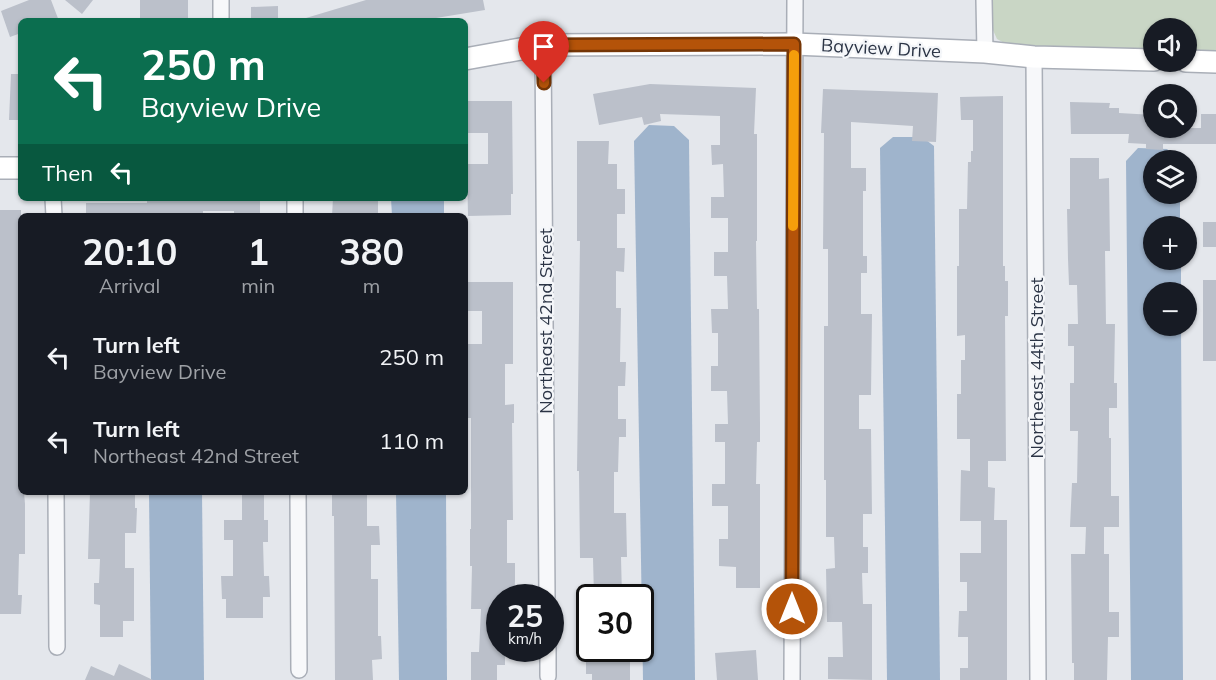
<!DOCTYPE html>
<html lang="en">
<head>
<meta charset="utf-8">
<style>
  :root { --surface:#171b24; --page:#242831; --text:#f1f3f6; --muted:#9ea1a6 }
  body { margin:0; font-family:Mulish,sans-serif; background:var(--page); color:var(--text); height:100vh; display:flex; flex-direction:column; font-size:22px; white-space:nowrap }
  * { box-sizing:border-box; margin:0 }
  p { font-size:20px; color:var(--muted) }
  .icon { flex:none; width:33px; height:33px; fill:none; stroke:currentColor; stroke-width:2; stroke-linecap:round; stroke-linejoin:round }
  .map { position:relative; flex:1; overflow:hidden }
  .side { position:absolute; left:18px; top:213px; width:450px; height:282px; display:flex; flex-direction:column; background:var(--surface); border-radius:9px; box-shadow:0 2px 4px #0004 }
  .side>* { flex:none }
  .top-card { position:absolute; left:18px; top:18px; width:450px; height:183px; border-radius:9px; box-shadow:0 2px 4px #0004; background:#0b6e4f; color:#fff; overflow:hidden }
  .controls { position:absolute; left:1143px; top:18px; display:grid; gap:12px }
  .controls a { display:grid; place-items:center; width:54px; height:54px; border-radius:50%; background:var(--surface); box-shadow:0 2px 4px #0004; font-size:30px }
  .speed { position:absolute; left:486px; top:584px; display:flex; gap:12px; font-size:30px; font-weight:700; text-align:center }
  .speed>* { display:grid; place-content:center; width:78px; height:78px; border-radius:50%; background:var(--surface); box-shadow:0 2px 4px #0004; line-height:1 }
  .speed small { font-size:15px; font-weight:400 }
  .speed .limit { border:3px solid #111; border-radius:9px; background:#fff; color:#111 }
  .pin { position:absolute; display:grid; place-items:center; width:51px; height:51px; color:#fff; margin:-62px -26px; border-radius:50% 50% 50% 0; rotate:-45deg; box-shadow:0 0 6px #0007 }
  .pin .icon { rotate:45deg }
  .me { position:absolute; width:66px; margin:-33px; rotate:0deg; stroke-linejoin:round; filter:drop-shadow(0 0 4px #0008) }
  .turn { display:flex; align-items:center; gap:21px; height:126px; padding:0 24px; font-size:27px }
  .turn .icon { width:78px; height:78px; stroke-width:2.5 }
  .turn b { display:block; font-size:42px; line-height:51px }
  .then { display:flex; align-items:center; height:57px; padding:0 24px; background:#0003; gap:12px; font-size:22px }
  .eta { display:flex; justify-content:space-evenly; align-items:center; height:102px; text-align:center }
  .eta b { font-size:36px; font-weight:700; line-height:42px }
  ul { padding:0; list-style:none }
  li { display:flex; align-items:center; gap:18px; height:84px; padding:0 24px }
  li div { flex:1 }
  li b { display:block; font-size:22px }
  li em { font-style:normal }
  .map>svg:first-child { display:block }
</style>
</head>
<body>
<div class="map">
<svg width="1216" height="680" viewBox="0 0 1216 680">
  <rect width="100%" height="100%" fill="#e4e7ec"/>
  <path fill="#c9d6c5" d="M991,0H1216V51L1187,50L1186,28H1154L1153,50L1008,45L997,39L992,28Z"/>
  <g fill="#9fb4cc">
    <path d="M649,125L674,126L689,140L695,680H643L634,141Z"/>
    <path d="M893,137H922L934,146L940,680H887L880,148Z"/>
    <path d="M1138,148L1167,149L1179,160H1154V194H1180V226H1154V260H1181V292H1154V326H1181L1183,680H1131L1126,161Z"/>
    <path d="M391,198H444V216H392Z"/>
    <path d="M149,492H202L204,680H151Z"/>
    <path d="M396,492H446L447,680H399Z"/>
  </g>
  <g fill="#bbc0ca">
    <path d="M29,0H51L59,21H21V33L10,37L1,11Z"/>
    <path d="M65,0H93L82,14Z"/>
    <rect x="140" y="0" width="48" height="21"/>
    <path d="M366,0H483L485,10L436,18L423,21H307L306,18Z"/>
    <path d="M278,6V20L251,21V7Z"/>
    <path d="M11,74H21V120H9Z"/>
    <path d="M650,84L756,88L754,134H757V241H756L757,309H759L760,424V442H757L756,484H760V588H736V567L719,566V539H728V506H712V484H725V442H715V424H728L727,391H711V366H718V333H712L711,309H728L727,276H714V252H728V218H711V197H724L723,164L712,165L711,145H720V116L660,114L661,121L644,125L642,117L599,125L593,94Z"/>
    <path d="M823,89L938,93L936,142L912,141L913,126L851,122V168H866V191H863V256H867V273H861V314H872L871,395H859V429H871L872,514H863V547H868V573H862L863,604H872V680L828,679V657H843L842,622H827L826,569L835,568L834,537H826V480H824V326H828V249H823L824,133H821Z"/>
    <path d="M1003,96V266H1005V281H1008V316H1005L1006,461H988V487L995,488L994,520H1007V680H960V668H968V637H958L959,611H967V582H960V553H981V521H960L961,470L970,471V439H957V394H961V360H965V335L957,336V266H959V209H967L968,162H971V151H973V120H961L960,97Z"/>
    <path d="M465,101H512L513,194H511V215L468,216L467,164H488V133H465Z"/>
    <path d="M1070,102L1110,103L1109,108H1119V113L1154,115V128H1201V114H1216V144H1163V150L1146,149V144L1128,143L1129,134H1071Z"/>
    <path d="M577,141H609L608,164H617V189H625V214H617V248H625L624,272L616,271V308H621L620,362H626L625,386H618V419H626V437H619L618,472H614V513H626L627,557H621L622,597H594L593,558H580L579,471H577L580,241H577Z"/>
    <path d="M1070,158H1099V179L1109,178L1110,251H1105L1106,324H1115L1114,383H1117V408H1109V438H1111V496H1119V527H1104V554H1109V612H1119V637H1108L1107,680H1074V663H1072L1071,554H1085L1086,527H1070L1072,483H1077L1078,431H1070V383H1074V346H1068V324H1078L1077,285H1069L1068,259L1067,209H1070Z"/>
    <path d="M147,198H260V216H234V211H203V216H86V203H147Z"/>
    <path d="M333,198H378V213H373V216H332Z"/>
    <path d="M0,210H21L20,446L21,492H24L25,504V554H19L18,595H22L21,614H0Z"/>
    <rect x="1203" y="222" width="13" height="25"/>
    <rect x="1203" y="280" width="13" height="81"/>
    <path d="M466,282H513V364H505V405L514,404V423H512L513,520H507V563H515V581L514,597H500V652H505V665H497V680H471V652H479L481,609H471L472,566H470V529H471V418H466V344H482V311H466Z"/>
    <path d="M90,492H135V508H137L136,533H125V568H134V621H123V637H100V605L94,604V583H99L100,559H88Z"/>
    <path d="M242,492H264V520H268V542H263L264,576H269L270,597H263V618H226V599H222L221,576H233V540H224V520H242Z"/>
    <path d="M332,492H367V526H379L380,545H371V579H378V636H381L382,659L372,660L373,680H335L334,516H332Z"/>
    <path d="M586,650H608V655H630V680H592V674H586Z"/>
    <path d="M756,650L758,680H717L715,653Z"/>
    <path d="M119,664L153,680H85L91,666L114,676Z"/>
  </g>
  <g fill="none" stroke-linecap="round" stroke-linejoin="round">
    <defs>
      <g id="street">
        <path d="M221,0V21"/>
        <path d="M984,0L985,52"/>
        <path d="M543,45L547,597"/>
        <path d="M1034,57L1038,680"/>
        <path d="M53,198L54,216"/>
        <path d="M295,198V216"/>
        <path d="M56,492L57,647"/>
        <path d="M298,492L299,670"/>
        <path d="M548,648V676"/>
        <path d="M792,680L795,0"/>
      </g>
      <g id="secondary">
        <path d="M465,59L543,45L794,44L985,52L1034,57L1154,60"/>
        <path d="M1186,61L1216,62"/>
        <path d="M0,168H21"/>
      </g>
    </defs>
    <use href="#street" stroke="#a9aeb7" stroke-width="18"/>
    <use href="#secondary" stroke="#a9aeb7" stroke-width="24"/>
    <use href="#street" stroke="#f7f8fa" stroke-width="15"/>
    <use href="#secondary" stroke="#fff" stroke-width="21"/>
  </g>
  <g fill="none" stroke-linecap="round" stroke-linejoin="round">
    <defs>
      <path id="route" d="M544,83L543,45L794,44L792,609"/>
    </defs>
    <use href="#route" stroke="#753606" stroke-width="15"/>
    <use href="#route" stroke="#b45309" stroke-width="10"/>
    <path stroke="#f59e0b" stroke-width="10" d="M793,226L794,55"/>
  </g>
  <g text-anchor="middle" dominant-baseline="central" stroke-width="4.5" stroke-linejoin="round" paint-order="stroke">
    <g font-size="18" fill="#2b3445" stroke="#f4f6f9">
      <text transform="translate(881 48) rotate(3)">Bayview Drive</text>
      <text transform="translate(545 321) rotate(-90)">Northeast 42nd Street</text>
      <text transform="translate(1036 368) rotate(-90)">Northeast 44th Street</text>
    </g>
  </g>
</svg>
<div class="controls">
<a><svg class="icon" aria-label="sound" viewBox="0 0 24 24"><path d="M4 9h4l5-4v14l-5-4H4zM17 9q2 3 0 6"/></svg></a>
<a><svg class="icon" aria-label="search" viewBox="0 0 24 24"><circle cx="10" cy="10" r="6"/><path d="M15 15l6 6"/></svg></a>
<a><svg class="icon" aria-label="layers" viewBox="0 0 24 24"><path d="M12 4l9 5-9 5-9-5zM3 14l9 5 9-5"/></svg></a>
<a>+</a>
<a>−</a>
</div>
<div class="speed"><div>25<small>km/h</small></div><div class="limit">30</div></div>
<div class="pin" style="left:544px;top:83px;background:#d93025"><svg class="icon" aria-label="arrive" viewBox="0 0 24 24"><path d="M6 21V4h12l-3 4 3 4H6"/></svg></div>
<svg class="me" style="left:792px;top:609px" viewBox="-20 -20 40 40"><circle r="17" fill="#b45309" stroke="#fff" stroke-width="3"/><path d="M0-11L8 9 0 5-8 9z" fill="#fff"/></svg>
<div class="top-card">
<div class="turn"><svg class="icon" aria-label="left" viewBox="0 0 24 24"><path d="M17 20v-9H6M10 6l-5 5 5 5"/></svg><div><b>250 m</b>Bayview Drive</div></div>
<div class="then">Then<svg class="icon" aria-label="left" viewBox="0 0 24 24"><path d="M17 20v-9H6M10 6l-5 5 5 5"/></svg></div>
</div>
<section class="side">
<div class="eta">
<div><b>20:10</b><p>Arrival</p></div>
<div><b>1</b><p>min</p></div>
<div><b>380</b><p>m</p></div>
</div>
<ul>
<li><svg class="icon" aria-label="left" viewBox="0 0 24 24"><path d="M17 20v-9H6M10 6l-5 5 5 5"/></svg><div><b>Turn left</b><p>Bayview Drive</p></div><em>250 m</em></li>
<li><svg class="icon" aria-label="left" viewBox="0 0 24 24"><path d="M17 20v-9H6M10 6l-5 5 5 5"/></svg><div><b>Turn left</b><p>Northeast 42nd Street</p></div><em>110 m</em></li>
</ul>
</section>
</div>
</body>
</html>
